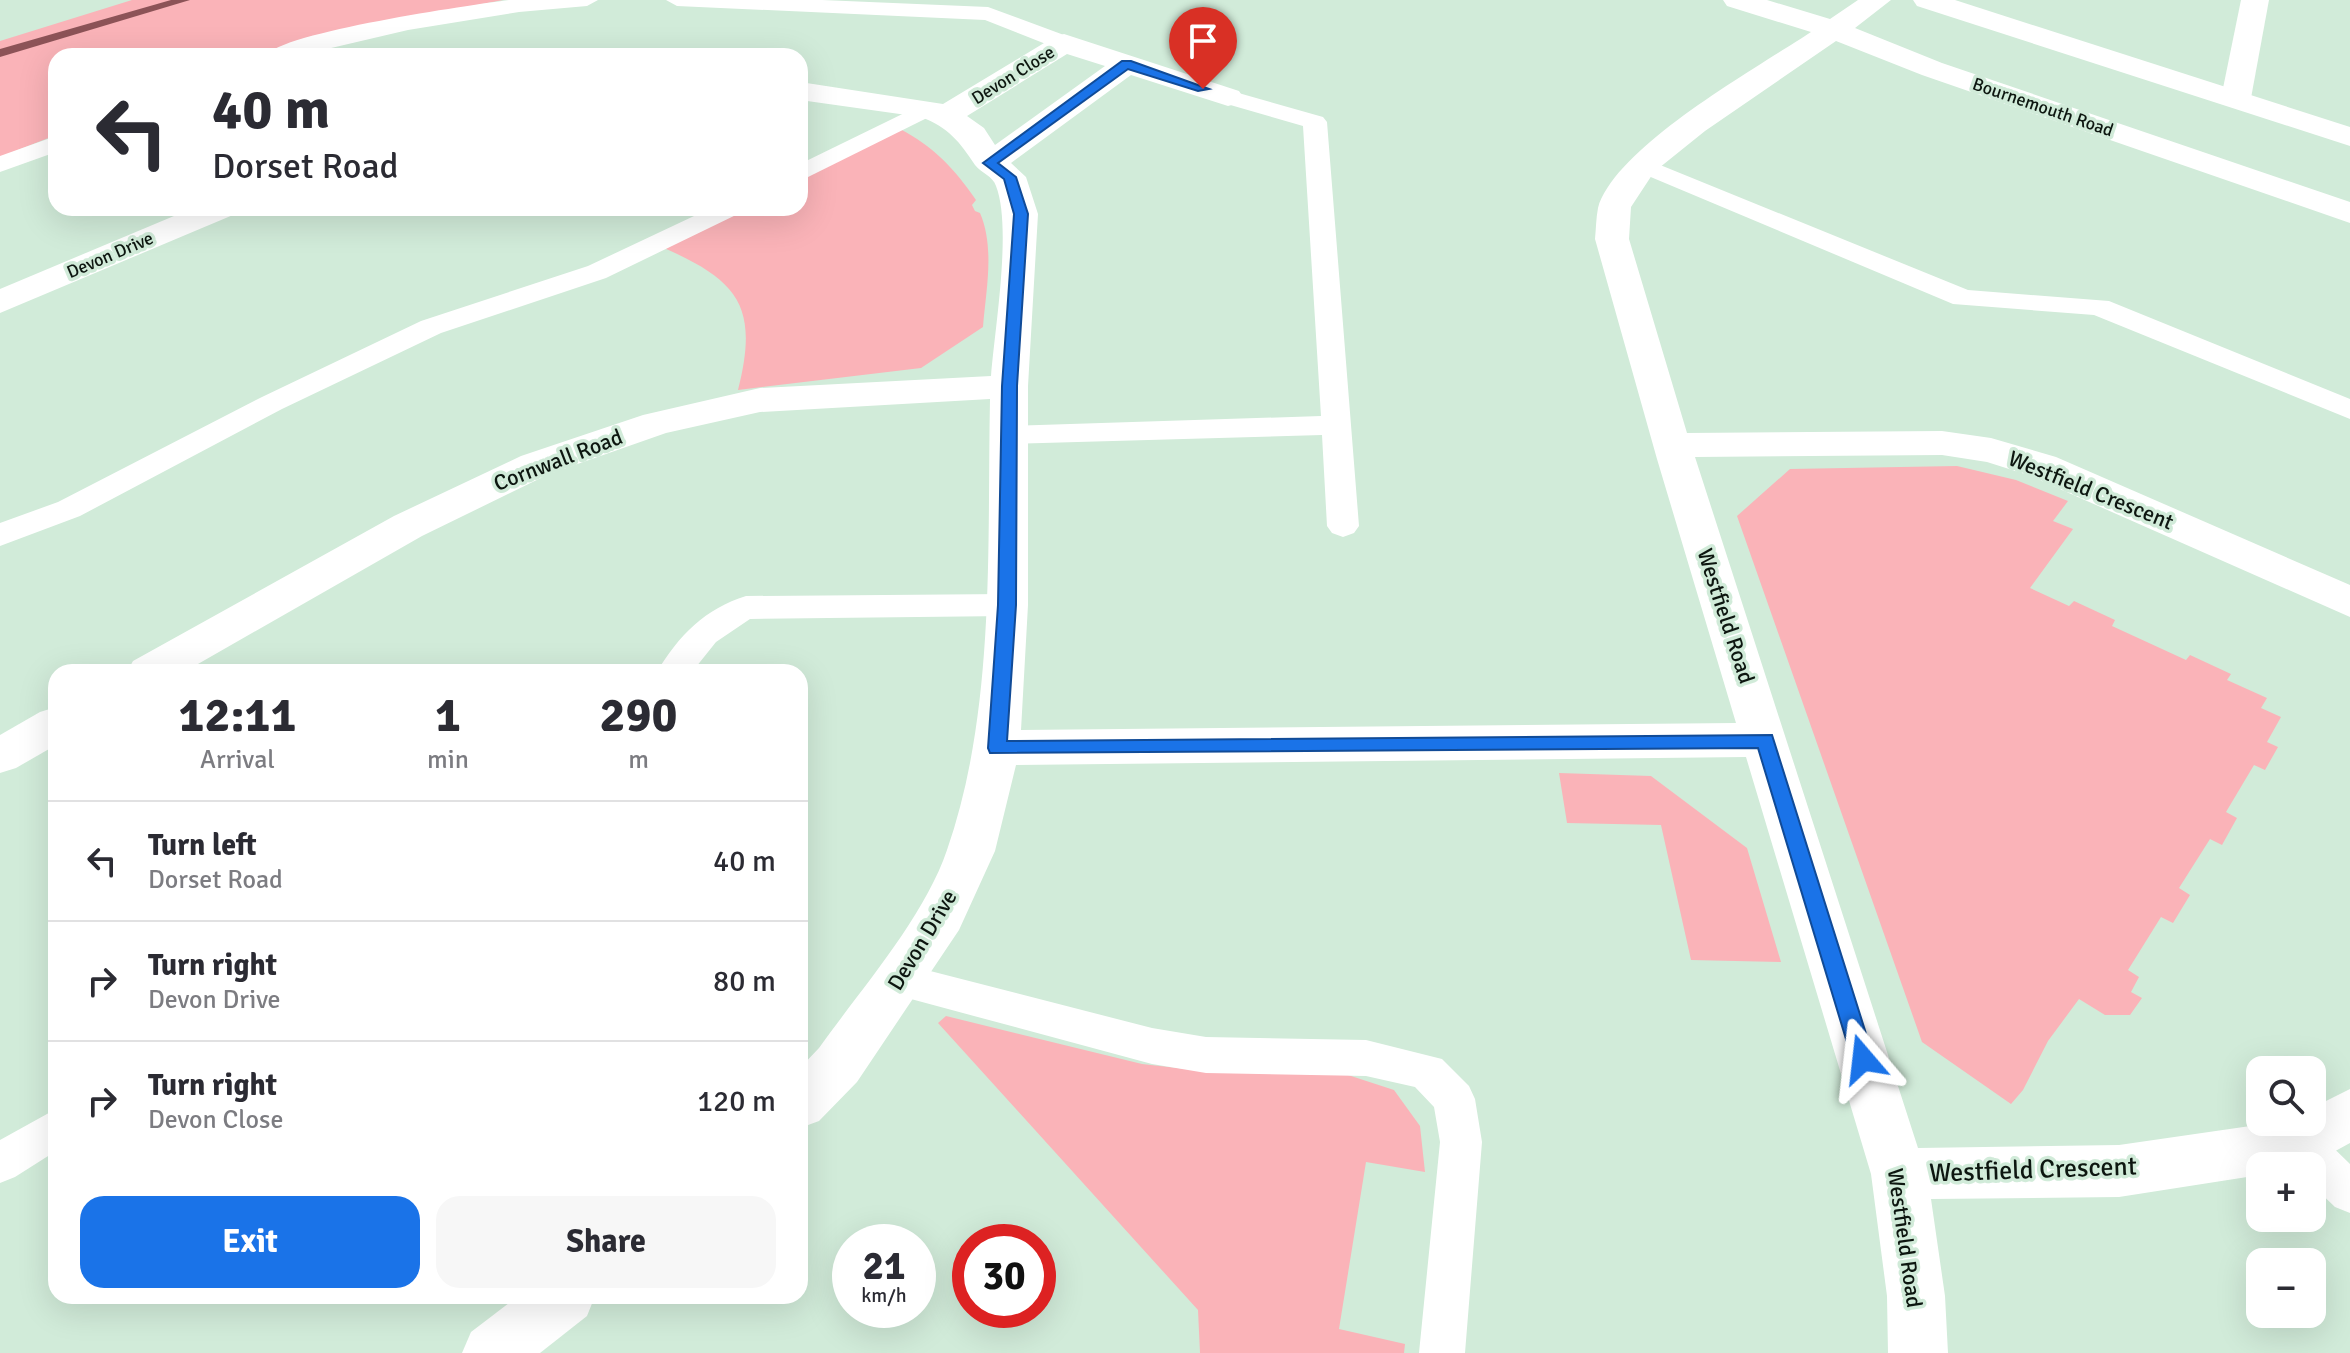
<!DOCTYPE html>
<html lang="en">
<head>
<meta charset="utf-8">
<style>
  :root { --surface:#fff; --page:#f7f7f7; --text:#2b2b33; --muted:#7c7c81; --line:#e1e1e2; --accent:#1a73e8 }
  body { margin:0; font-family:Signika,sans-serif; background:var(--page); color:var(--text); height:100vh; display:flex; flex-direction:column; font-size:30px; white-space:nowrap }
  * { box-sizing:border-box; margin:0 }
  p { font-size:26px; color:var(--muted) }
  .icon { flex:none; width:44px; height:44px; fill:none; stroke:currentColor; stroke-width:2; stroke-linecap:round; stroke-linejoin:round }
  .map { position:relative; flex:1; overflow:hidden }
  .panel { position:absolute; left:48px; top:664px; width:760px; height:640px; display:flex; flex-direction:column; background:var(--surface); border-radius:24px; box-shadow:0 8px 32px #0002 }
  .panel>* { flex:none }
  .banner { position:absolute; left:48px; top:48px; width:760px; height:168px; border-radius:24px; box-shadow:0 8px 32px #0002; background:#fff; color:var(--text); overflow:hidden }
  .buttons { position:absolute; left:2246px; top:1056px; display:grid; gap:16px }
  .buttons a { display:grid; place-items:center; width:80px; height:80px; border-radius:16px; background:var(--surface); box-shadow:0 8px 32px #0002; font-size:40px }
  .speed { position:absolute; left:832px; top:1224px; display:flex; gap:16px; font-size:40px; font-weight:700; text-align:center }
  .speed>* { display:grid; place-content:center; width:104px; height:104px; border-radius:50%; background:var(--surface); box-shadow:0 8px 32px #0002; line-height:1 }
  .speed small { font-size:20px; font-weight:400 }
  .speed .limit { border:12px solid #d22; background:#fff; color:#111 }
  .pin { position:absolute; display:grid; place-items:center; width:68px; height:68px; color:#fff; margin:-82px -34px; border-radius:50% 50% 50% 0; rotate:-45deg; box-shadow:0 0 8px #0007 }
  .pin .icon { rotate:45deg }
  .me { position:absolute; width:88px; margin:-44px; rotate:343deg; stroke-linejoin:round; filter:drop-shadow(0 0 6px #0008) }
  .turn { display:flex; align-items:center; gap:28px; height:168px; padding:0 32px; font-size:36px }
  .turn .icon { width:104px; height:104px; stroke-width:2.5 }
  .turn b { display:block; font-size:56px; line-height:68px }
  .eta { display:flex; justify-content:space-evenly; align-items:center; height:136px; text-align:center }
  .eta b { font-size:48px; font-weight:700; line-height:56px }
  .cta { display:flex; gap:16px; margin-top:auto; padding:16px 32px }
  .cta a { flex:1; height:92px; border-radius:24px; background:var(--accent); color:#fff; font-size:32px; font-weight:700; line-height:92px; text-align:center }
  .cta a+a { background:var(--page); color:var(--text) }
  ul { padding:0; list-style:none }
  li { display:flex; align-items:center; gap:24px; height:120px; padding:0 32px; border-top:2px solid var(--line) }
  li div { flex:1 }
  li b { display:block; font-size:30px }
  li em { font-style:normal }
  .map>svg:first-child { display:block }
</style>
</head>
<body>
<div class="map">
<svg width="2350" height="1353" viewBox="0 0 2350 1353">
  <rect width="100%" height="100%" fill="#d1ebd9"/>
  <g fill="#fab3b8">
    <path d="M132,0H503L305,38L257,56H56V135L0,157V41Z"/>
    <path d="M900,129C933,146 955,169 976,200L972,205L975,211L980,213C995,248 986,290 983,327L921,368L738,390C759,307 739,281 664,248L744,208H800V180Z"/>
    <path d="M1957,466L2016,480L2068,501L2053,521L2073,529L2030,588L2069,606L2074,601L2115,620L2112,626L2186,660L2190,655L2231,674L2227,680L2267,698L2261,708L2281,717L2267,742L2278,747L2265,770L2254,765L2226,812L2237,818L2222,845L2210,839L2179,888L2190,895L2173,923L2161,917L2128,970L2139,977L2131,992L2142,998L2130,1015H2105L2079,999L2048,1041L2023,1090L2011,1104L1922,1042L1737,516L1790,469Z"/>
    <path d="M1559,773L1651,776L1747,848L1781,962L1691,960L1661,825L1567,823Z"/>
    <path d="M946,1016L1142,1064L1213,1072L1348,1075L1394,1090L1420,1126L1425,1172L1366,1162L1339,1329L1405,1344L1404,1353H1200L1198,1310L938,1023Z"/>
  </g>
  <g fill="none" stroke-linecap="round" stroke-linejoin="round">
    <path fill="#8c5357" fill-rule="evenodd" d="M171,0H190L0,57V49Z"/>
    <g fill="#fff" fill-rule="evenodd">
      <path d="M509,0H598L587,6L519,12L408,30L297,56H265C282,32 471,5 509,0Z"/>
      <path d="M666,0H822L988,7L1072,38L1075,43L1064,50L1056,48L985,20L677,6Z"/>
      <path d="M1228,90L1323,117L1327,122L1359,526L1354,533L1343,537L1332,533L1327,526L1322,435L1009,444L999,442L994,435L999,428L1009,426L1321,416L1303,126L1220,102L1216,97L1220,92Z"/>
      <path d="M927,102L935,104L939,109L935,114L800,181V164Z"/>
      <path d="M56,136V152L0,172V156Z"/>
      <path d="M1643,158L1968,290L2109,301L2350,399V419L2094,315L1953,304L1634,170L1631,165L1634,160Z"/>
      <path d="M711,208H744L740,213L606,278L441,333L282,409L80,516L0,546V523L58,502L262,397L421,321L588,266Z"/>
      <path d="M1007,594L1019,597L1023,605L1019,613L1007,616L750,619L716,642L692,672H657C678,636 706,608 746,596Z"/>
      <path d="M899,963L1152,1028L1206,1037L1366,1040L1442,1059L1469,1086L1475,1099L1482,1142L1465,1353H1419L1440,1142L1434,1107L1415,1087L1366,1076L1206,1073L1152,1064L885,992L879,980L885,968Z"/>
      <path d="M56,1109V1151L15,1177L0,1183V1140Z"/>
      <path d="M2300,1125L2315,1130L2350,1164V1213L2335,1207L2312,1185V1166H2293L2279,1144L2285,1130Z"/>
    </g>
    <g fill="#fff" fill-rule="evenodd">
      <path d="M1723,0H1767L1830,19L1858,0H1891L1855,28L1942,63L2350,202V223L1922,75L1836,41L1705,131L1654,172L1631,207L1629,239L1687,433L1942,431L1991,438L2056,457L2350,585V617L2028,475L1987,462L1942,455L1695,457L1918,1148L2119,1145L2278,1122H2312V1108L2350,1089V1143L2308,1166H2260V1175L2119,1197L1931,1199L1945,1296L1948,1353H1888L1887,1296L1871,1174L1746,757L1016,765L995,851L959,930L857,1082L819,1121L800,1128V1068L819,1048C861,989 924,918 947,850C996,709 987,546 990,399L760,412L666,433L549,474L422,536L184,672H127L133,661L394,516L521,456L643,415L760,388L991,376C995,327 1012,227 996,186C993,176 981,173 975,165C960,142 948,127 921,117L800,100V82L943,104L1054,37L1064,34L1239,91L1243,97L1239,103L1228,106L1131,75L1011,163L1026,177L1038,214L1028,386V605L1021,730L1736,723L1657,459L1595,239C1596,229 1596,218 1598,208C1616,146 1757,68 1811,32L1727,6ZM1067,54L1105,66L995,145L984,128L967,116Z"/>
      <path d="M2241,0H2269L2251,98L2247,104L2236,107L2225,104L2221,98Z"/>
      <path d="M193,208H237L233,215L0,313V289Z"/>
      <path d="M56,707V745L16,768L0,773V735L40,712Z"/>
      <path d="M518,1296H595L587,1316L540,1353H462L471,1332Z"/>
    </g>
    <path fill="#fff" fill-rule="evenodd" d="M1913,0H1955L2350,127V146L1917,6Z"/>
  </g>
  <path fill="#1a73e8" stroke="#114b97" stroke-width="2" d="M1122,61H1131L1209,89L1198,91L1128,69L998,163L1016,177L1028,214L1017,386L1016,605L1007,741L1772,735L1874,1059L1871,1066L1863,1069L1855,1066L1852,1059L1758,748L990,753L988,748L998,605L1002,386L1014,214L1004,179L983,163Z"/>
  <g text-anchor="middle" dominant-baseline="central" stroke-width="7" stroke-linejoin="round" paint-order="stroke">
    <g font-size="18" fill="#0d1610" stroke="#d1ebd9">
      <text transform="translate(1013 75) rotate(-32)">Devon Close</text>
      <text transform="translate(2043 107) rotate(19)">Bournemouth Road</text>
      <text transform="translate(110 255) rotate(-23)">Devon Drive</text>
    </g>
    <g font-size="22" fill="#0d1610" stroke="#d1ebd9">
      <text transform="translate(558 460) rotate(-21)">Cornwall Road</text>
      <text transform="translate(2091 490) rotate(22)">Westfield Crescent</text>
      <text transform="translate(1726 616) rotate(72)">Westfield Road</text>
      <text transform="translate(922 940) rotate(-59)">Devon Drive</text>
      <text transform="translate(1905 1238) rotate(82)">Westfield Road</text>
    </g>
    <g font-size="26" fill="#0d1610" stroke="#d1ebd9">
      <text transform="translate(2033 1170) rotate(-2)">Westfield Crescent</text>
    </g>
  </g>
</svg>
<div class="buttons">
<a><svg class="icon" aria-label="search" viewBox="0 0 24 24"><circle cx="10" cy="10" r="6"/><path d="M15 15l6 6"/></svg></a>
<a>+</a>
<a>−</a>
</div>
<div class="speed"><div>21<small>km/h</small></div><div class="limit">30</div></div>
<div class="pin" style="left:1203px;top:89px;background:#d93025"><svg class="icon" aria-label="arrive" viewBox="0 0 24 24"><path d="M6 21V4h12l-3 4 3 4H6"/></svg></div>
<svg class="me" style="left:1863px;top:1059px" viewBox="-20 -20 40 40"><path d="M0-17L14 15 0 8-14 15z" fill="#1a73e8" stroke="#fff" stroke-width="4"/></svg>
<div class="banner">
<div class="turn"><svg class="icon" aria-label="left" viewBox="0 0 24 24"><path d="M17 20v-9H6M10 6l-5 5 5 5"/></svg><div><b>40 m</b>Dorset Road</div></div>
</div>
<section class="panel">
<div class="eta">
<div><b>12:11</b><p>Arrival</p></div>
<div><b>1</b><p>min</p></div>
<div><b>290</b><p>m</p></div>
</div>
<ul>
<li><svg class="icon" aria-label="left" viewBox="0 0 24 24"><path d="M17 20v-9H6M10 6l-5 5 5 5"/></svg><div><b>Turn left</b><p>Dorset Road</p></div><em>40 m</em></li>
<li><svg class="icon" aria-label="right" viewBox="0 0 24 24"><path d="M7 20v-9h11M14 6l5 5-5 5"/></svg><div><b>Turn right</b><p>Devon Drive</p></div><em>80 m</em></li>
<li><svg class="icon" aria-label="right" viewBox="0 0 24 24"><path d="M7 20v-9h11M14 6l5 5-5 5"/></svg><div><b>Turn right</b><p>Devon Close</p></div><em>120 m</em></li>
</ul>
<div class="cta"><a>Exit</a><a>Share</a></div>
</section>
</div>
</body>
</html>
